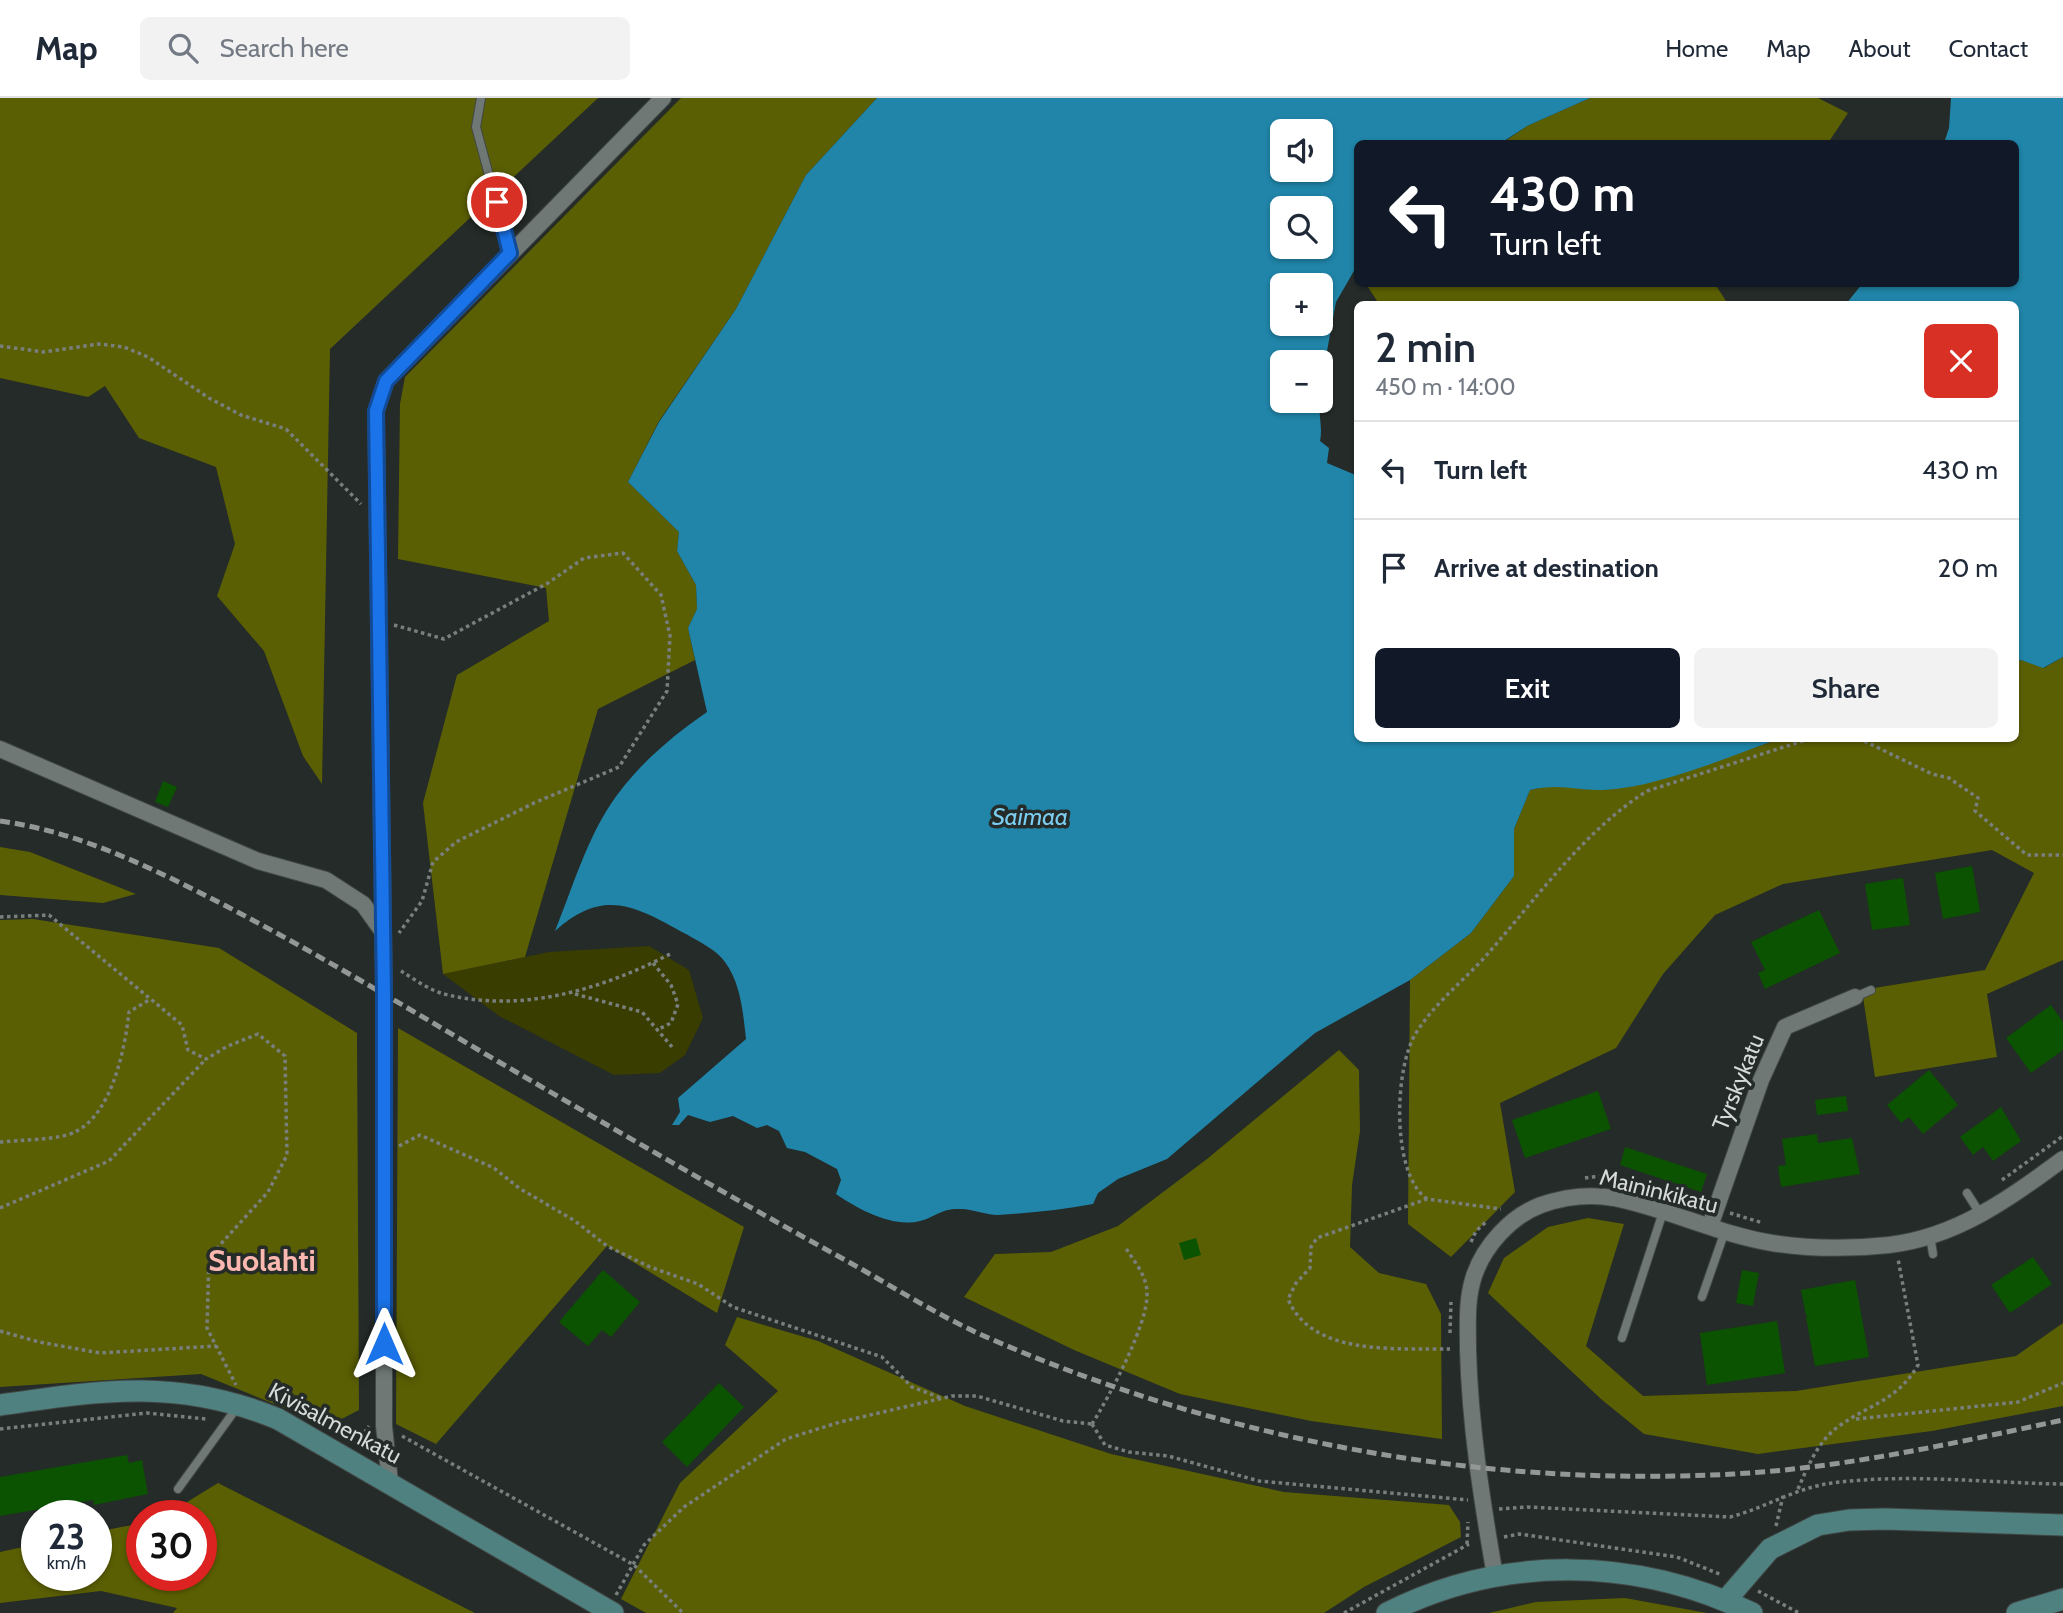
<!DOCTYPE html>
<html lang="en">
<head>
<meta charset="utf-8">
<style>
  :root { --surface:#fff; --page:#f2f2f3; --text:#1f2937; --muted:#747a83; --line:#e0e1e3; --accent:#111827 }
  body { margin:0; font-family:Cabin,sans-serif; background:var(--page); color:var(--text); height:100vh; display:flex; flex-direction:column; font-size:26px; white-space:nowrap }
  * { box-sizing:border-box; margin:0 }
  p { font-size:23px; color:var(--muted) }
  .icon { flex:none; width:38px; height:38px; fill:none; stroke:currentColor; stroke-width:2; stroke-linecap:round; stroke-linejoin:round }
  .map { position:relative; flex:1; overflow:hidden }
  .side { position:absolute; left:1354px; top:203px; width:665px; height:441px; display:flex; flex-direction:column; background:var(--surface); border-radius:10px; box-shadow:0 2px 5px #0004 }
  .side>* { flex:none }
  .hud { position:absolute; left:1354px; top:42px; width:665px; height:147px; border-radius:10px; box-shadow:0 2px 5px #0004; background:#111827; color:#fff; overflow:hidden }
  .buttons { position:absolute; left:1270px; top:21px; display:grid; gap:14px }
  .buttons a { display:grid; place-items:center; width:63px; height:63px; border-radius:10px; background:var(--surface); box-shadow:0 2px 5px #0004; font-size:35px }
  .speed { position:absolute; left:21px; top:1402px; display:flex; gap:14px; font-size:35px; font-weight:700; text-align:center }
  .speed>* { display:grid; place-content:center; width:91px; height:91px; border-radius:50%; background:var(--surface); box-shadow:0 2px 5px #0004; line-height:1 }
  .speed small { font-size:18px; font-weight:400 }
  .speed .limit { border:10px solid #d22; background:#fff; color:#111 }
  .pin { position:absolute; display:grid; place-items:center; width:60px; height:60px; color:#fff; margin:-30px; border:4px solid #fff; border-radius:50%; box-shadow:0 2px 7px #0007 }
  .me { position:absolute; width:77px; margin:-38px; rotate:0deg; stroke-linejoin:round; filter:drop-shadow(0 0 5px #0008) }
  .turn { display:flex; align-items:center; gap:24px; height:147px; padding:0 21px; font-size:32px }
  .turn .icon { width:91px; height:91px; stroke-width:2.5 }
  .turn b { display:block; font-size:49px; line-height:60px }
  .round { display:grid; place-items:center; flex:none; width:74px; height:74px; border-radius:10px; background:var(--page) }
  .overview { display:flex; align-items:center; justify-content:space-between; height:119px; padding:0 21px }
  h1 { font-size:42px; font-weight:600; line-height:52px }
  .button { display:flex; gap:14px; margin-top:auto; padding:14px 21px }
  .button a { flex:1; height:80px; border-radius:10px; background:var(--accent); color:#fff; font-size:28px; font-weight:600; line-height:80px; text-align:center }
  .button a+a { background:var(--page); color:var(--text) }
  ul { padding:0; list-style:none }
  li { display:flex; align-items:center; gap:21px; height:98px; padding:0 21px; border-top:2px solid var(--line) }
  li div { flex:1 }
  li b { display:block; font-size:26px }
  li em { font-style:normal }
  header { display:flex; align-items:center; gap:42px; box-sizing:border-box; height:98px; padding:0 35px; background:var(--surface); border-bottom:2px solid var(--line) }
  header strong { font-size:33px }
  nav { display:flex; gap:38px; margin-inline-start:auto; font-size:24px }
  .search { width:490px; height:63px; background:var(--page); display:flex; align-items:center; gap:18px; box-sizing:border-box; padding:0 24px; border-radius:10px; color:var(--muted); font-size:26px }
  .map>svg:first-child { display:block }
</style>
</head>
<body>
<header>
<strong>Map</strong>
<div class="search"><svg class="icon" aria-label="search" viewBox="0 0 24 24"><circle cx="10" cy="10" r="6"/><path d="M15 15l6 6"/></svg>Search here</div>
<nav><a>Home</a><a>Map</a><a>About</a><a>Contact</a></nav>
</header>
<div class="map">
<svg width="2063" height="1515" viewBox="0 0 2063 1515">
  <rect width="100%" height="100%" fill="#242b28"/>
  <path fill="#3a3d00" d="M649,848L689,872L703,920L685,957L660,975L614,977L499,918L443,876L549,854Z"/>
  <g fill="#5b5f03">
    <path d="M0,0H598L330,251L322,686L303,658L264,553L217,498L235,446L216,369L139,340L105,288L88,299L0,280Z"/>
    <path d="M681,0H877L806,77L736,211L659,323L628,384L679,434L677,453L696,487L697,511L688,530L695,562L598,611L525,859L443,876L423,705L457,577L549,523L546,490L398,461L400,306L405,279Z"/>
    <path d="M1590,0H1818L1848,15L1828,45L1501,46L1527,28Z"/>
    <path d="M1366,186H1715L1728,206H1379Z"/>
    <path d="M2063,559V862L1987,896L1997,959L1875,979L1862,892L1985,872L2034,775L1992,752L1783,786L1715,817L1663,876L1616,950L1500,1005L1515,1094L1451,1159L1408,1126L1410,882L1471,835L1514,778V731L1530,692L1554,687L1604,692L1673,678L1779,641L2016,640V563L2021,562L2044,570Z"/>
    <path d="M0,749L30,754L136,796L103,805L0,797Z"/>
    <path d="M33,821L219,850L357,935L359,1312L328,1328L201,1276L0,1289V822Z"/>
    <path d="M398,930L744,1129L717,1215L607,1148L436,1346L396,1326Z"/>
    <path d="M1339,952L1359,972L1360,1033L1352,1087L1350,1149L1379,1175L1426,1186L1441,1216L1442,1341L1311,1323L1180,1296L1074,1252L964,1199L995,1156L1051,1154L1118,1128L1207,1061Z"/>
    <path d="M1588,1120L1624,1126L1586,1248L1643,1298L1796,1293L2016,1258L2063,1225V1308L1932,1333L1758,1356L1644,1336L1601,1301L1488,1195L1504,1160L1548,1129Z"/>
    <path d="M737,1219L818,1243L965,1308L1111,1356L1284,1394L1449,1407L1460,1424L1461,1439L1364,1489L1324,1515H646L621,1501L680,1385L778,1293L725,1247Z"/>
    <path d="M218,1385L475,1515H173L177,1510L101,1493L0,1505V1454L37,1446V1477H96V1434L142,1425V1477H201V1418L166,1417Z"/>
    <path d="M1625,1500L1707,1515H1489L1536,1504Z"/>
  </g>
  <g fill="#2085a9" fill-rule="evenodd">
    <path d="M877,0H1590L1527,28L1501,45L1358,46V166L1336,204L1321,286V264H1283V303H1320C1318,317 1323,329 1320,343L1329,350L1327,365L1358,378V640L1779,641C1727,659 1660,689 1604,692C1576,693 1560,685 1530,692L1514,731V778L1471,835L1410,882L1315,935L1167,1061L1118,1081L1098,1095L1093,1106C1061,1112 1030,1115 998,1117C985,1117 973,1111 961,1111C941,1110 936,1119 920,1123C892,1130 858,1111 836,1096L841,1082L837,1071L805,1054L787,1050L779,1033L767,1027L757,1030L733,1018L710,1024L688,1017L679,1027H672L680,1014L678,1000L746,941C743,915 741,886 725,864C717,852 698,843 686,836C635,808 604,789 555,833C570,796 586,745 607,712C632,672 668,641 707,614L688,530L697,511L696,487L677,453L679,434L628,384L659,324L736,211L806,77ZM1283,33H1321V72H1283ZM1283,110H1321V149H1283ZM1283,187H1321V226H1283Z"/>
    <path d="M1951,0H2063V559L2043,570L2021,562L2016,563V206H1846L1862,186H2016V46L1944,45L1949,30Z"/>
  </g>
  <g fill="#0b5300">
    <path d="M163,683L177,689L168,709L155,704Z"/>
    <path d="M1972,768L1980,814L1943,821L1935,775Z"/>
    <path d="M1903,780L1910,827L1872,832L1865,786Z"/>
    <path d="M1819,812L1840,855L1765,891L1758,875L1765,872L1751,844Z"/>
    <path d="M2051,907L2063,924V952L2031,975L2006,940Z"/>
    <path d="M1929,972L1958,1007L1923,1036L1909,1019L1901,1025L1887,1007Z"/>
    <path d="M1598,993L1611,1031L1525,1060L1512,1022Z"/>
    <path d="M1846,998L1848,1013L1817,1017L1815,1002Z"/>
    <path d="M2001,1009L2021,1043L1993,1063L1983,1049L1973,1057L1960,1039Z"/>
    <path d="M1817,1036L1818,1045L1852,1040L1860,1076L1781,1089L1778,1068L1786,1067L1782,1041Z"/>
    <path d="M1625,1049L1707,1076L1701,1094L1620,1067Z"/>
    <path d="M1196,1140L1201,1157L1184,1162L1179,1145Z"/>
    <path d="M2033,1159L2052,1186L2010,1215L1991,1187Z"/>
    <path d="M603,1172L640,1204L611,1239L602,1232L588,1248L559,1224Z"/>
    <path d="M1742,1172L1759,1175L1753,1208L1736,1205Z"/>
    <path d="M1855,1182L1869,1259L1815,1268L1806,1219L1811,1218H1806L1801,1192Z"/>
    <path d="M1777,1223L1785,1275L1707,1287L1700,1235Z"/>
    <path d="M719,1285L744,1309L687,1369L662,1344Z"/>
    <path d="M127,1357L129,1365L142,1362L148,1396L94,1407L93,1402L0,1418V1379Z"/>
  </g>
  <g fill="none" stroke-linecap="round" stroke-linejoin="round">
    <defs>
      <g id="lane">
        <path d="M481,0L476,29L510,155"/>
        <path d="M1855,899L1871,892"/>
        <path d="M1967,1095L1981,1117"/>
        <path d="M1930,1138L1933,1156"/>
        <path d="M1702,1199L1725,1133"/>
        <path d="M1622,1240L1663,1114"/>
        <path d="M178,1391L238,1308"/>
      </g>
      <g id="street">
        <path d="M0,651L258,763L326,782L363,806L383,834"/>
        <path d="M1710,1128L1761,982L1785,929L1855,899"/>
        <path d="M390,1384L384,1328V897L376,313L386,283L663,0"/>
        <path d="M1495,1478C1482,1403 1470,1328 1468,1252C1468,1227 1466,1202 1474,1178C1484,1148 1511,1118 1541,1107C1564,1099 1590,1096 1614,1100C1668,1111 1718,1136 1772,1145C1810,1151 1851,1151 1889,1147C1957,1139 2010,1100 2063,1061"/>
      </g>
      <g id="secondary">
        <path d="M0,1307C102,1292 179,1280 278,1321L613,1515"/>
        <path d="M1726,1502L1770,1451L1818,1427L1849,1422L1885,1421L2063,1427"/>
        <path d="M1387,1515C1503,1456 1637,1459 1752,1515"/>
        <path d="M2017,1515L2063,1501"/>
      </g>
    </defs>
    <use href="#lane" stroke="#414745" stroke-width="10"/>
    <use href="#street" stroke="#414745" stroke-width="18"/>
    <use href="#secondary" stroke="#414745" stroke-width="23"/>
    <g stroke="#797f7c" stroke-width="3.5" stroke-dasharray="3.5 3.5" stroke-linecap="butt">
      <path d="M0,248L44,254L99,246L124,249L148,259L209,300L241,317L286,331L361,406"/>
      <path d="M394,527L444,541L548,485L584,460L623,455L661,497L670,538L667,593L619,669L534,705L456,744L433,764L422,803L399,835"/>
      <path d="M1858,640L1932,676L1949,680L1978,700L1975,713L2027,757H2063"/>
      <path d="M0,819L49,817L182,927L188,952L206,961L228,948L258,936L285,958L287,1057L268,1094L209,1159L207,1230L236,1287"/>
      <path d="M653,865L671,887L678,906L671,925L657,932"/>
      <path d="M401,873C414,881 429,892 444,896C522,916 603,891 672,855"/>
      <path d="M575,896L642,914L673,950"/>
      <path d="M0,1044C19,1042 59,1042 75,1034C112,1016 125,951 129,914L149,902"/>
      <path d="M399,1048L420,1037L494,1070L519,1090L575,1123L607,1148L650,1169L698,1186L733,1209L882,1259L912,1289L941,1300"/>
      <path d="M1585,1080C1622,1073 1669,1094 1703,1106"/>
      <path d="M2002,1082L2063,1038"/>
      <path d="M1427,1101C1391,1076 1394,970 1416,935C1434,906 1461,885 1484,860C1535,803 1582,734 1647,693L1812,640"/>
      <path d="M0,1110L109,1063L206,961"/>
      <path d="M1730,1115L1763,1125"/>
      <path d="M1471,1144L1476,1133L1487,1123"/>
      <path d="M0,1233L39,1244L100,1255L216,1248"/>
      <path d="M1450,1235L1451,1204"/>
      <path d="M1450,1251C1398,1250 1312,1259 1288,1201L1296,1185L1310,1170L1311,1149L1317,1140L1427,1101L1501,1111"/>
      <path d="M1856,1321L2018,1304L2063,1285"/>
      <path d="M1092,1326L1105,1347L1129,1354L1168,1358L1259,1383L1468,1402"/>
      <path d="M1092,1326C1109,1299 1147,1228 1147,1197C1148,1179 1134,1163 1125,1149"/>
      <path d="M0,1331L147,1315L206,1321"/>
      <path d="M402,1338L634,1467L683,1515"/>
      <path d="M354,1343L360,1341L369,1328"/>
      <path d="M1798,1391C1808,1368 1818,1343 1839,1328C1870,1306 1897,1303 1918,1267L1898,1161"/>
      <path d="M1499,1411L1527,1409L1730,1419C1765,1410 1795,1390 1832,1385C1907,1375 1987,1385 2063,1386"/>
      <path d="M1776,1428L1783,1398"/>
      <path d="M1504,1439L1519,1436L1677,1459L1722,1477"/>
      <path d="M1467,1446L1468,1424"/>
      <path d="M1758,1493L1799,1515"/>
      <path d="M616,1497L644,1447L684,1409L786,1341L840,1324L952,1298H977L1063,1323L1092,1326"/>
      <path d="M1344,1515L1469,1446"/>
    </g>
    <use href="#lane" stroke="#6f7874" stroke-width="8"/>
    <use href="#street" stroke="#6f7874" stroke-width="16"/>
    <use href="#secondary" stroke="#4f8180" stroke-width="21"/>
    <path stroke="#939896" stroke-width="5" stroke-dasharray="10 5" stroke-linecap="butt" d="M0,723C81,734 156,772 228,809C320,857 409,911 499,964C614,1031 730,1099 847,1163C892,1188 937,1217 984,1238C1218,1341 1478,1390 1733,1376C1845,1370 1954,1345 2063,1322"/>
  </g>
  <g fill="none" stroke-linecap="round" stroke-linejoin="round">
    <defs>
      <path id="route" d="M384,1246V897L376,313L386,283L510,155L497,104"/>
    </defs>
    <use href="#route" stroke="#114b97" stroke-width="18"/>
    <use href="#route" stroke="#1a73e8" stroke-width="12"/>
  </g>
  <g text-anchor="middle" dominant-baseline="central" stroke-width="7" stroke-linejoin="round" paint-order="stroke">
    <g font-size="23" fill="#d6dad8" stroke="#242b28">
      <text transform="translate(1738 984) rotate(-68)">Tyrskykatu</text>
      <text transform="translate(1659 1093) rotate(14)">Maininkikatu</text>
      <text transform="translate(335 1325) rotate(28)">Kivisalmenkatu</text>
    </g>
    <g font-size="24" font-style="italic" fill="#7bcef2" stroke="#242b28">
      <text x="1030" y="718">Saimaa</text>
    </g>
    <g font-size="30" font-weight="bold" fill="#fcb8b0" stroke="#242b28">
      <text x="262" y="1162">Suolahti</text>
    </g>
  </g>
</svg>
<div class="buttons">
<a><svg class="icon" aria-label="sound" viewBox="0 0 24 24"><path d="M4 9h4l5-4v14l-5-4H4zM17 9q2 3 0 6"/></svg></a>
<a><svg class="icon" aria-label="search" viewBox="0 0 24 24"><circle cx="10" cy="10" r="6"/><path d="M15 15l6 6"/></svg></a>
<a>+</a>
<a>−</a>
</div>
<div class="speed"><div>23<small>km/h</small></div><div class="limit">30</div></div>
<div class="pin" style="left:497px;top:104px;background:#d93025"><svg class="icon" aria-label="arrive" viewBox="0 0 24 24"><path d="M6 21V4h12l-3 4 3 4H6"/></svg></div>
<svg class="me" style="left:384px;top:1246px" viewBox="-20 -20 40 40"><path d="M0-17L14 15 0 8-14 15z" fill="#1a73e8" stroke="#fff" stroke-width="4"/></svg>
<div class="hud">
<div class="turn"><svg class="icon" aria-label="left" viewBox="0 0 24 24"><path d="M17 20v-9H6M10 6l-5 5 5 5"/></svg><div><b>430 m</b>Turn left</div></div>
</div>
<section class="side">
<div class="overview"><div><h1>2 min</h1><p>450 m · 14:00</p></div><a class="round" style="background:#d93025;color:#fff"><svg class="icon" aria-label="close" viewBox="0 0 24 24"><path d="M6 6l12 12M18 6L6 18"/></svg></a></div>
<ul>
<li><svg class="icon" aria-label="left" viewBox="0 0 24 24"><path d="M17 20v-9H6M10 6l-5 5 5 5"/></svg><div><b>Turn left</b></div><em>430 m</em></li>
<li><svg class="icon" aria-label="arrive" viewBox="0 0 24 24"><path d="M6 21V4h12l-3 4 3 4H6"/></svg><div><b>Arrive at destination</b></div><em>20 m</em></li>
</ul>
<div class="button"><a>Exit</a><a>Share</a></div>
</section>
</div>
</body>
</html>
